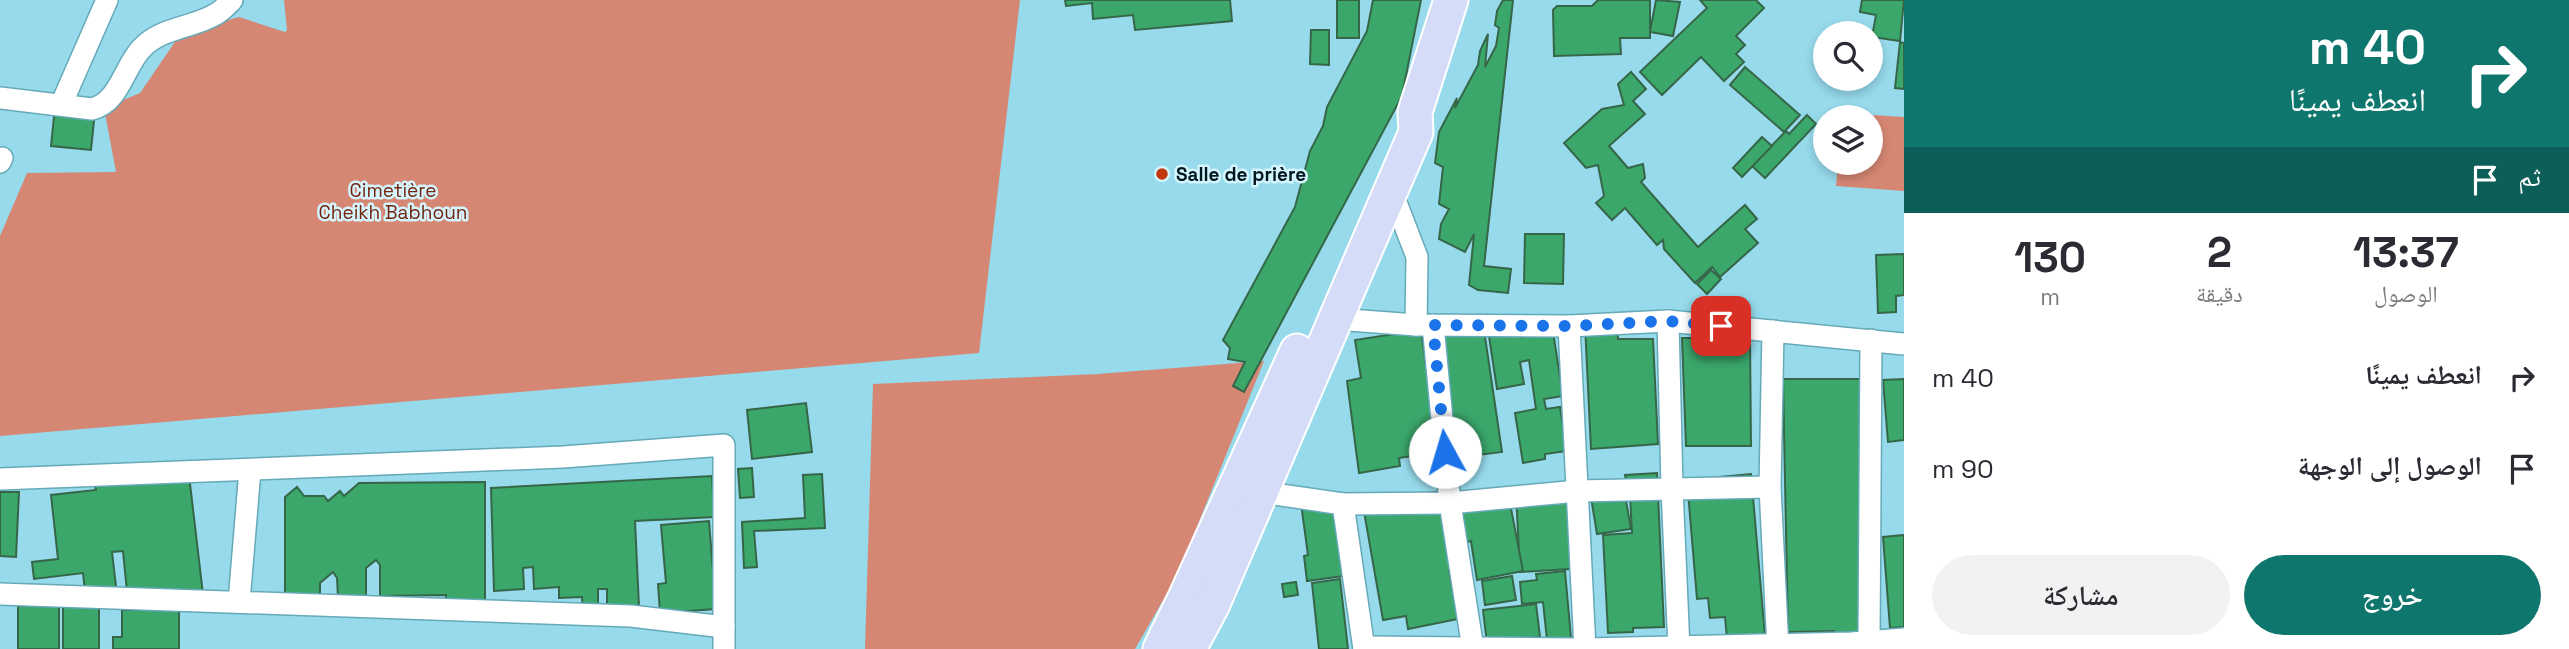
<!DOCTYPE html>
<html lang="ar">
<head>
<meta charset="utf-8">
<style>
  :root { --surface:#fff; --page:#f2f2f3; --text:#2b2b33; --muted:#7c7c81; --accent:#0f766e }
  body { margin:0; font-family:"Space Grotesk","Noto Naskh Arabic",sans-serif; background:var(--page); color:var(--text); direction:rtl; height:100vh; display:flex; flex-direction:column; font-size:26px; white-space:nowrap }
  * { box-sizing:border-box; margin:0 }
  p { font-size:23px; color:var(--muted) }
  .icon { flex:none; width:38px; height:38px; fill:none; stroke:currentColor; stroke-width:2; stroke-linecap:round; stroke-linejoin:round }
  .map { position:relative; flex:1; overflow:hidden; direction:ltr }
  .details { display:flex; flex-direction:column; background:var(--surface); width:665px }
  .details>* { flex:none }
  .hud { background:#0f766e; color:#fff; overflow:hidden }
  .tools { position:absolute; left:1813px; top:21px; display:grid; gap:14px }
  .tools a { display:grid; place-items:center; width:70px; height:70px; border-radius:50%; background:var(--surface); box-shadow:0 4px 10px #0003; font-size:35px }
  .pin { position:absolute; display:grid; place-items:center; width:60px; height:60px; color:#fff; margin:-30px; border-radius:14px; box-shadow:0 4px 10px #0006 }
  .me { position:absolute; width:77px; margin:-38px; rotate:354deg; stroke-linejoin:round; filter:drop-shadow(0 0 5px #0008) }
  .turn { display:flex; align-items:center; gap:24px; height:147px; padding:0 28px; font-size:32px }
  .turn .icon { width:91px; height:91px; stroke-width:2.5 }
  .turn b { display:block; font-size:49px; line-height:60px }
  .then { display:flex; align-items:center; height:66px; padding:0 28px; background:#0003; gap:14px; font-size:26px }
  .eta { display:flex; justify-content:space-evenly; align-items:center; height:119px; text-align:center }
  .eta b { font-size:42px; font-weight:600; line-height:49px }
  .action { display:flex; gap:14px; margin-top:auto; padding:14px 28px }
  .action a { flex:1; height:80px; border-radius:42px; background:var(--accent); color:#fff; font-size:28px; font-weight:600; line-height:80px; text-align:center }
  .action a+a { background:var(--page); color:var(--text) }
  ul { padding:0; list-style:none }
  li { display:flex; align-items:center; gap:21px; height:91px; padding:0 28px }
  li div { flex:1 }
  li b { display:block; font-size:26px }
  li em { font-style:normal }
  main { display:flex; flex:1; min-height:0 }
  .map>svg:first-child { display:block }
</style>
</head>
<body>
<main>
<section class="details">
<div class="hud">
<div class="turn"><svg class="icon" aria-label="right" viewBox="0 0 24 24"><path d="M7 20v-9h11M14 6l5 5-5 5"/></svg><div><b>40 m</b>انعطف يمينًا</div></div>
<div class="then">ثم<svg class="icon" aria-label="arrive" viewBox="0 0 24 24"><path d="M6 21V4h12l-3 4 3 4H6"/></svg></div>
</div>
<div class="eta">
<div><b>13:37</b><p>الوصول</p></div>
<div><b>2</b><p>دقيقة</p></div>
<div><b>130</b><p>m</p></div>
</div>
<ul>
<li><svg class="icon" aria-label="right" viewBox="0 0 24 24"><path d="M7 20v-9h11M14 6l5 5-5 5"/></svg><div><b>انعطف يمينًا</b></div><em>40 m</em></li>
<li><svg class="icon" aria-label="arrive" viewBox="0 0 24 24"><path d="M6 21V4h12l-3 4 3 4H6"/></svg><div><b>الوصول إلى الوجهة</b></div><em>90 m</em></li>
</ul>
<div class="action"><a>خروج</a><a>مشاركة</a></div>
</section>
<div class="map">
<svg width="1904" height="649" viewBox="0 0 1904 649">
  <rect width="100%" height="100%" fill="#96daeb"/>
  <g fill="#d68773">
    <path d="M284,0H1020L979,353L0,436V236L27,173L116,172L104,108L140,93L181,33L239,17L285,32L287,30Z"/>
    <path d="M1842,113L1904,117V191L1836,186L1838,163H1871V117H1842Z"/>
    <path d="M1264,361L1177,576L1135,649H865L873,384L1098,374Z"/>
  </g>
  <g fill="#3ba76b" stroke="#366648" stroke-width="2">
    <path d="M1065,0H1230L1232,21L1135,30L1133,15L1093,19L1092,3L1066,6Z"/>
    <rect x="1337" y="0" width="22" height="38"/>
    <path d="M1373,0H1421L1402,96L1244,392L1233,386L1245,362L1228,359L1230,348L1223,340L1295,207L1310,151L1323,126L1327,107L1367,31Z"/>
    <path d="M1503,0H1513L1484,266L1511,269L1508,293L1478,290L1469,285L1474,234L1465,252L1439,239L1441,224L1449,209L1439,204L1443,167L1435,163L1439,132L1457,98L1455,108L1478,65L1480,51L1488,34L1485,67L1496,46L1499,28L1495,25L1497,11Z"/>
    <path d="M1598,0H1650V38H1620L1621,54L1554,56L1553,10L1557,6H1592Z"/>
    <path d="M1656,0L1680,2L1673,36L1650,32Z"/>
    <path d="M1700,0H1756L1764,8L1736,36L1745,45L1736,54L1744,62L1724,81L1701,57L1662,95L1640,72L1707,8Z"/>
    <path d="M1862,0H1904L1900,41L1872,37L1876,15L1860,12Z"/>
    <path d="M1311,30H1329V65L1310,64Z"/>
    <path d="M1900,42L1904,43V89L1895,88Z"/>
    <path d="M1745,67L1800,115L1784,132L1730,85Z"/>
    <path d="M1631,72L1646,89L1633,101L1645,114L1609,146L1628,168L1643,164L1645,178L1641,182L1698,247L1745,205L1757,219L1745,229L1758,243L1720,277L1712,267L1695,283L1664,249L1663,240L1657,245L1625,208L1612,220L1596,203L1604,196L1598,165L1586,168L1564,143L1602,109L1624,105L1618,84Z"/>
    <path d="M55,107L95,111L91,150L51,146Z"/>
    <path d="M1807,115L1816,124L1765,178L1752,166L1786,131L1789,134Z"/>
    <path d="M1762,137L1772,146L1742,177L1733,168Z"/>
    <path d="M1525,234H1564L1563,284L1524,283Z"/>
    <path d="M1904,254V295L1896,296V312L1878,313L1876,255Z"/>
    <path d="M1711,270L1721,279L1707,294L1697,284Z"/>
    <path d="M1519,318L1521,337L1553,332L1563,396L1544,399L1546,409L1560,407L1567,451L1545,454V459L1523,463L1515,413L1536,409L1529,360L1520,362L1524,384L1497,389L1487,323Z"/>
    <path d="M1617,324L1618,339H1653L1658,444L1591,449L1585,325Z"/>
    <path d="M1421,330L1438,452L1399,458L1400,466L1359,473L1347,381L1361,378L1355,340Z"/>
    <path d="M1484,330L1502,452L1455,458L1435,331Z"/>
    <path d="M1682,338H1750L1751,446H1686Z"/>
    <path d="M1783,379H1861L1867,639L1834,641V631L1788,632Z"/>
    <path d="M1904,379V440L1888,442L1883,380Z"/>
    <path d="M806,403L812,452L752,459L747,410Z"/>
    <path d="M752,468L754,497L740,498L738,469Z"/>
    <path d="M1657,473L1664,627L1633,628V632L1608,633L1603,535L1632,533L1630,496L1625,475Z"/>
    <path d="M822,474L825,528L754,531L757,567L744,568L742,522L805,518L803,475Z"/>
    <path d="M1751,474L1765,636L1727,639L1725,617L1710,618L1708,598L1697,599L1687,480Z"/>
    <path d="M189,475L204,603L129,612L123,551L112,552L118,604L85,591L83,573L34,579L32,562L58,559L51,495L96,490L95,486Z"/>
    <path d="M712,476L714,517L635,521L639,607L607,609V589H598V610L583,611L582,597L559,598V587L534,589L533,567L523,568L524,589L494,591L491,488Z"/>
    <path d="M485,482V614L446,615V595L380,596V565L376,560L366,568V598H338L337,578L333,572L320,583V599H285V497L297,487L304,496H324L328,501L340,491L344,496L359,483Z"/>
    <path d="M1589,485L1625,495L1631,529L1597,534Z"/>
    <path d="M1442,491L1453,569L1449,570L1458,619L1408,629L1406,616L1383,620L1362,500Z"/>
    <path d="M0,492H19L16,557L0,556Z"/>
    <path d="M1567,492L1571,569L1520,572L1516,494Z"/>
    <path d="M1508,493L1523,571L1477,580L1471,541L1467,542L1459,502Z"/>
    <path d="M1300,496L1334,502L1344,576L1307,581L1304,556L1308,555Z"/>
    <path d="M709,521L716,609L660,613L658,584L666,583L661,525Z"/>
    <path d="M1904,535V627L1890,628L1883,537Z"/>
    <path d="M1565,571L1571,638L1547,640L1543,602L1522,604L1520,582L1537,580L1536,574Z"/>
    <path d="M1512,576L1516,600L1485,605L1482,581Z"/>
    <path d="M1340,579L1348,649H1319L1312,583Z"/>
    <path d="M1296,582L1298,595L1284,597L1282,584Z"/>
    <path d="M1536,604L1540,637L1487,643L1483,610Z"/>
    <path d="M99,605V649H63V606Z"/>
    <rect x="18" y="606" width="41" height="43"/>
    <path d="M122,610H179V649H113V637H122Z"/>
  </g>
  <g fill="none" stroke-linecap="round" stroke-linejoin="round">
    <defs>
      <g id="minor">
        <path d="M0,98L92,109C120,102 124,66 142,48C162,27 193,28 216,14C222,11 227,5 232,0"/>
        <path d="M61,105L107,0"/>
        <path d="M0,162L2,158"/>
        <path d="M1392,192L1417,257L1416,325"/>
        <path d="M1336,319L1416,325L1569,326L1668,321L1904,344"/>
        <path d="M1668,321L1672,488L1679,649"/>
        <path d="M1433,325L1450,503L1473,649"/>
        <path d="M1569,326L1585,649"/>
        <path d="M1773,331L1770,487L1778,649"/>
        <path d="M0,479L563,457L724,445V649"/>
        <path d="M1251,493L1260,492L1343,504L1450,503L1578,491L1770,487"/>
        <path d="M1343,504L1364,649"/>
        <path d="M0,594L631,616L724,627"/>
        <path d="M239,602L250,470"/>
        <path d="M1869,641L1871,340"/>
        <path d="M1364,647L1582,649"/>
        <path d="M1586,649L1851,643L1904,639"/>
      </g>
      <g id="primary">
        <path d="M1160,649L1185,598L1297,351"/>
        <path d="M1189,649L1212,606L1416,132L1415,112L1451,0"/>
      </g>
    </defs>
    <use href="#minor" stroke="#66a9b9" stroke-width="24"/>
    <use href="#primary" stroke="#fff" stroke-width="37"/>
    <use href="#minor" stroke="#fff" stroke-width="21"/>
    <use href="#primary" stroke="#d5dcf8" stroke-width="33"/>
  </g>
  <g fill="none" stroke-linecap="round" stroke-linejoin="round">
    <path stroke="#1a73e8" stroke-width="12" stroke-dasharray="0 21.6" d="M1445,452L1433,325L1569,326L1668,321L1721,326"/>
  </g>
  <circle fill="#c1380f" stroke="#d4f5fd" stroke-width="2.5" cx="1162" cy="174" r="7"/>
  <g text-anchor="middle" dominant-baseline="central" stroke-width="5" stroke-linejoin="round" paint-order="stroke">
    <g font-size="19" font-weight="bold" fill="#00171d" stroke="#d4f5fd" text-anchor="start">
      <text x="1176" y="174">Salle de prière</text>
    </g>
    <g font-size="19" fill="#74240e" stroke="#d4f5fd">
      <text x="393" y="190">Cimetière<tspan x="393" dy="22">Cheikh Babhoun</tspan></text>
    </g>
  </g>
</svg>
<div class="tools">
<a><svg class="icon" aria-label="search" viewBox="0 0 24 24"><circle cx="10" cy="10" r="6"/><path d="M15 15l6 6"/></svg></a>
<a><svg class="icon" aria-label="layers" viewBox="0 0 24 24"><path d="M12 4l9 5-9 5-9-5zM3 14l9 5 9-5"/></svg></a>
</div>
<div class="pin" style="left:1721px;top:326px;background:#d93025"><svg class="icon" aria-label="arrive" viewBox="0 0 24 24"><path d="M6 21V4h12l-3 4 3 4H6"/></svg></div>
<svg class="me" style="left:1445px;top:452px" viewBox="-20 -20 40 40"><circle r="19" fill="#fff"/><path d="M0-13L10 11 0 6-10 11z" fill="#1a73e8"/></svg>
</div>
</main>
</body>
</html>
